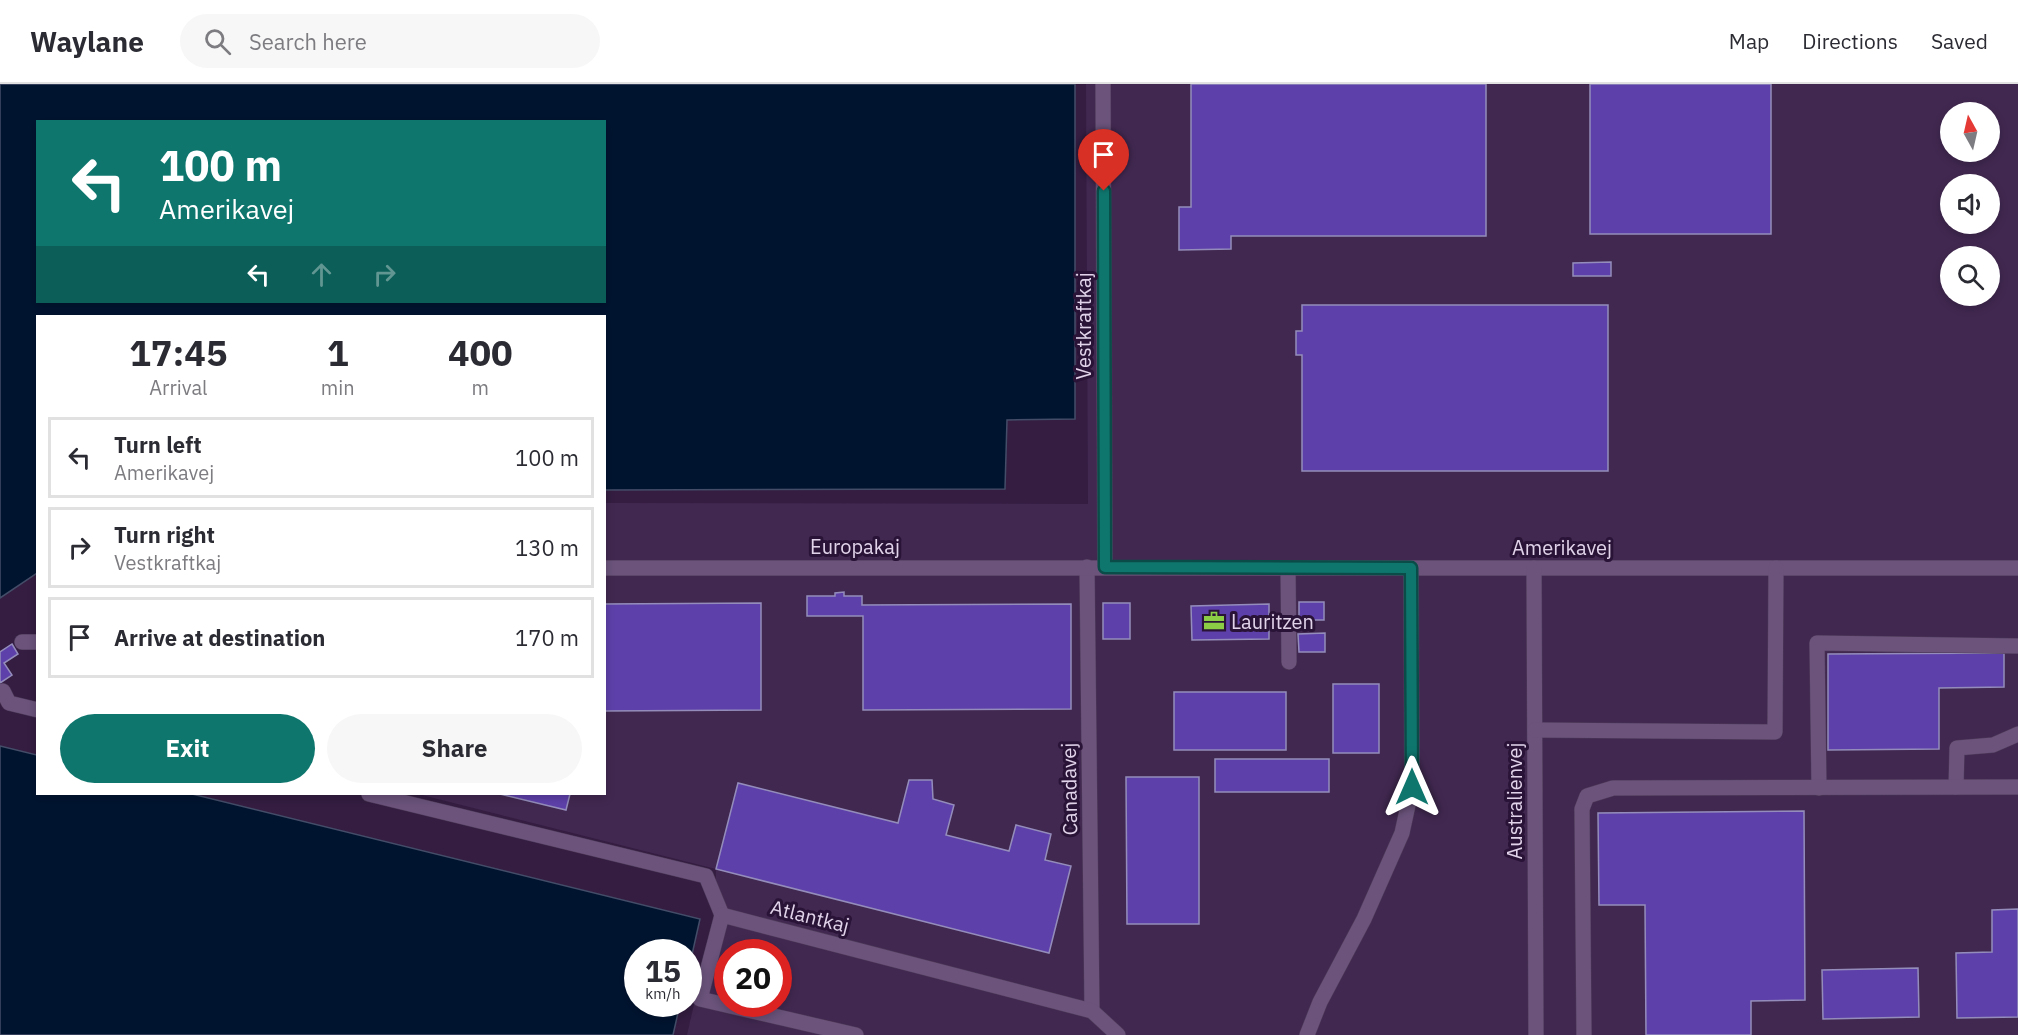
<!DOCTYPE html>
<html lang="en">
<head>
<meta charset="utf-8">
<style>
  :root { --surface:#fff; --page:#f7f7f7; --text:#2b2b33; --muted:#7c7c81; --line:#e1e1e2; --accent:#0f766e }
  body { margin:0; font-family:"IBM Plex Sans",sans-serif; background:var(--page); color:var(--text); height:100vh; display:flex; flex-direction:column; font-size:22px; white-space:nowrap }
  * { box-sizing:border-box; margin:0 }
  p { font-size:20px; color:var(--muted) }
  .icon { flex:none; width:33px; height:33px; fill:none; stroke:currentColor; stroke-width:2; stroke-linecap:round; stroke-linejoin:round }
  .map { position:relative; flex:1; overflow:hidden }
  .drawer { position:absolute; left:36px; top:231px; width:570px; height:480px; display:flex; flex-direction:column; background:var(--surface); border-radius:0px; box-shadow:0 3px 9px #0003 }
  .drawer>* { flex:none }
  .top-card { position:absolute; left:36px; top:36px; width:570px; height:183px; border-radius:0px; box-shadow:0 3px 9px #0003; background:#0f766e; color:#fff; overflow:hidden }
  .needle { width:39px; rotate:352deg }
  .fabs { position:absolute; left:1940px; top:18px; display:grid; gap:12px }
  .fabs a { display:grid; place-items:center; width:60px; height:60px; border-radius:50%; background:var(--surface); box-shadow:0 3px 9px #0003; font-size:30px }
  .speed { position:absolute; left:624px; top:855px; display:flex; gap:12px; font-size:30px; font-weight:700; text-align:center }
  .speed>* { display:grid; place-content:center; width:78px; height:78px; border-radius:50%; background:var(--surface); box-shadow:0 3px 9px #0003; line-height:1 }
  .speed small { font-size:15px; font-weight:400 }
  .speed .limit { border:9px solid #d22; background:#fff; color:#111 }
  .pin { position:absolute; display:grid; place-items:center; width:51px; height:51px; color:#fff; margin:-62px -26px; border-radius:50% 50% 50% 0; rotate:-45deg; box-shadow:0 0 6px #0007 }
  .pin .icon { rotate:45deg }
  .me { position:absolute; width:66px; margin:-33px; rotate:0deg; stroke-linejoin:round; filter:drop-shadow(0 0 4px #0008) }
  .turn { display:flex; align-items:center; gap:21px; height:126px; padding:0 24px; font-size:27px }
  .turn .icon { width:78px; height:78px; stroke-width:2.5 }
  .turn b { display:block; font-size:42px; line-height:51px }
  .lanes { display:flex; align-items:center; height:57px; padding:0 24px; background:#0003; justify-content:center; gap:30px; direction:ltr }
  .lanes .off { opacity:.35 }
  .eta { display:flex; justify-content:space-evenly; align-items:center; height:102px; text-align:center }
  .eta b { font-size:36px; font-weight:700; line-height:42px }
  .button { display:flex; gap:12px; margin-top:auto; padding:12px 24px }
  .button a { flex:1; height:69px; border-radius:36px; background:var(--accent); color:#fff; font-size:24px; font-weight:700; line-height:69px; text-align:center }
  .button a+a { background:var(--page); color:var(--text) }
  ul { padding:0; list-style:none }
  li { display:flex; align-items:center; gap:18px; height:81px; margin:0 12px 9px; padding:0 12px; border:3px solid var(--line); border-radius:0px }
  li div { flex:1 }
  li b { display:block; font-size:22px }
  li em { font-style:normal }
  header { display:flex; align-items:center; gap:36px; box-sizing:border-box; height:84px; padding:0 30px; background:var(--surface); border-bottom:2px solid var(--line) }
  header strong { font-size:28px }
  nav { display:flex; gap:33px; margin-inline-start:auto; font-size:21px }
  .search { width:420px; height:54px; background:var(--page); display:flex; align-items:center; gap:15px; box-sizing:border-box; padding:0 21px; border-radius:33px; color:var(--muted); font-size:22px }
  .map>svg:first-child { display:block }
</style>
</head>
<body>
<header>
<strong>Waylane</strong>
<div class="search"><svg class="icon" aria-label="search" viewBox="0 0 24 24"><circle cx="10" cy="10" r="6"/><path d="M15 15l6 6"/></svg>Search here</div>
<nav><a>Map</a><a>Directions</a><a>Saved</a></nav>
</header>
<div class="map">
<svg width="2018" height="951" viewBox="0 0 2018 951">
  <rect width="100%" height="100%" fill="#341d41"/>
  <path fill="#412850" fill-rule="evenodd" d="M1086,0H2018V951H687L715,829L716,785L418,710H604L605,419L1088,420ZM1950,28H1989V68H1950ZM1950,100H1989V140H1950ZM1950,172H1989V212H1950ZM728,868H778V920H728Z"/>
  <g fill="#001430" stroke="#444d68" stroke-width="1.5" fill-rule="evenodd">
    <path d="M0,0H1075V335L1007,336L1005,405L605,406L604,232H38L37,489L0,514ZM38,38H604V218H38Z"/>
    <path d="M0,662L37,671L38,710H192L700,835L689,884L688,868H638V920H680L673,951H0Z"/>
  </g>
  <g fill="#5e40aa" stroke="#948dbb" stroke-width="1.5">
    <path d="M1191,0H1486V152H1231V165L1179,166V123H1191Z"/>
    <rect x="1590" y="0" width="181" height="150"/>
    <path d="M1611,178V192H1573V179Z"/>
    <path d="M1302,221H1608V387H1302V271H1296V247H1302Z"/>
    <path d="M844,508V512H862V521L1071,520V625L863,626V532H807V512H835V509Z"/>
    <rect x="1299" y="518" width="25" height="18"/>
    <path d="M761,519V626L604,627V520Z"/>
    <rect x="1103" y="519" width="27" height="36"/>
    <path d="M1269,520V555L1192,556L1191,522Z"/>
    <path d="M1325,549V568H1299L1298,550Z"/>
    <path d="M12,560L18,570L4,579L12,591L0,599V568Z"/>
    <path d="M2004,569V603L1939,604V665L1828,666V570Z"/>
    <rect x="1333" y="600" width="46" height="69"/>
    <rect x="1174" y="608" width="112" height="58"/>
    <rect x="1215" y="675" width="114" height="33"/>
    <path d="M1126,693H1199V840H1127Z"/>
    <path d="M909,696H932L933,715L954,721L946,751L1009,767L1016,741L1051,750L1045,776L1071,782L1049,869L716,785L738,699L898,739Z"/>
    <path d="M500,710H570L566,726Z"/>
    <path d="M1804,727L1805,916L1751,917V951H1646L1645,821H1599L1598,729Z"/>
    <path d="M2018,825V933L1957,934L1956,869L1992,868V826Z"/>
    <path d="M1918,884L1919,933L1823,935L1822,886Z"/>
  </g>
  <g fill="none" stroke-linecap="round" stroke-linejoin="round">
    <defs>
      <g id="minor">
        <path d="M1103,0L1105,483"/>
        <path d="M1087,483L1092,927"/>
        <path d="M604,484H2018"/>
        <path d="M1288,484L1289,578"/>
        <path d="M1534,484L1536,951"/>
        <path d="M22,558H38"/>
        <path d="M3,607L9,619L38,626"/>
        <path d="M1535,646L1775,648L1776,484"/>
        <path d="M1956,703L1957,664L1993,661L2018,650"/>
        <path d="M1819,704L1817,559L2018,562"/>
        <path d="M369,710L706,792L722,831"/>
        <path d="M856,951L700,915L722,831L1092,927L1118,951"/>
        <path d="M1307,951L1320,918L1364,835L1402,749L1412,703L1411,484"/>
        <path d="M1584,951L1582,725L1587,712L1613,704L2018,703"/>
      </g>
    </defs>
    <use href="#minor" stroke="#4e3b59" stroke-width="16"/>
    <use href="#minor" stroke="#6b537b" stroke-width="15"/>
  </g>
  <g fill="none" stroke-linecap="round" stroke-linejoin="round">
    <defs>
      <path id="route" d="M1104,107L1105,483L1411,484L1412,703"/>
    </defs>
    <use href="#route" stroke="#0a4d48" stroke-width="15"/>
    <use href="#route" stroke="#0f766e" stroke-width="10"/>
  </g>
  <defs>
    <symbol id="office-bare" viewBox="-9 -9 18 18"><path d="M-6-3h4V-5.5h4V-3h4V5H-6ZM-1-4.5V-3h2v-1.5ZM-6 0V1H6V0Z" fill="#8bce46" stroke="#291336" stroke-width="2.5" paint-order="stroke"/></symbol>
  </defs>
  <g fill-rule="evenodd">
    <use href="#office-bare" x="1199" y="522" width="30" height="30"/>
  </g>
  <g text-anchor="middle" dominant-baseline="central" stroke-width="6" stroke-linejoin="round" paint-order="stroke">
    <g font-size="20" fill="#e1d3ea" stroke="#291336">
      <text transform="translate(1083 242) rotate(-90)">Vestkraftkaj</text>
      <text x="855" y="462">Europakaj</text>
      <text x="1562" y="463">Amerikavej</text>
      <text transform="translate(1069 705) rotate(-91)">Canadavej</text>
      <text transform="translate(1514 717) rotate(-90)">Australienvej</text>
      <text transform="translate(810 832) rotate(14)">Atlantkaj</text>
    </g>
    <g font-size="20" fill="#e1d3ea" stroke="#291336" text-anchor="start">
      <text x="1231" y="537">Lauritzen</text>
    </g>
  </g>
</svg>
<div class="fabs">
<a><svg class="needle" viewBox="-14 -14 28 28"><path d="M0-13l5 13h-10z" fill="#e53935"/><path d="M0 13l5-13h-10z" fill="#7c7c81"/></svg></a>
<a><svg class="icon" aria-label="sound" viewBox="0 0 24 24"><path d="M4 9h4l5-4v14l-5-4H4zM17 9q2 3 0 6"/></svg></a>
<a><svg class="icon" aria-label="search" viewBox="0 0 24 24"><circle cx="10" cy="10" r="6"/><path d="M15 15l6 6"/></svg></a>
</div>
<div class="speed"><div>15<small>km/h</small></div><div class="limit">20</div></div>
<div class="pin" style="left:1104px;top:107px;background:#d93025"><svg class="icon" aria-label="arrive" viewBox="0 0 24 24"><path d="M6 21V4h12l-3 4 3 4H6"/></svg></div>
<svg class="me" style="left:1412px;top:703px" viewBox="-20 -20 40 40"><path d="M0-17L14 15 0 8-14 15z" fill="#0f766e" stroke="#fff" stroke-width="4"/></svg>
<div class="top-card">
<div class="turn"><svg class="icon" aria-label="left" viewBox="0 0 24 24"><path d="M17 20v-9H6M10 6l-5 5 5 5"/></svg><div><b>100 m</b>Amerikavej</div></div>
<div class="lanes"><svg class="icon" aria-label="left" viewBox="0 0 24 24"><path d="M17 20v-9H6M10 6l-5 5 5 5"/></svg><svg class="icon off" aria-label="ahead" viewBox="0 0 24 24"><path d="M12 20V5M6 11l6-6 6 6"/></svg><svg class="icon off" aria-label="right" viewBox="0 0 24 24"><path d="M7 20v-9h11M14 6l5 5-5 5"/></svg></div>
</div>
<section class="drawer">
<div class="eta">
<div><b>17:45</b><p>Arrival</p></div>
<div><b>1</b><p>min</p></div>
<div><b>400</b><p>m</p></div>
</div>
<ul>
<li><svg class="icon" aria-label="left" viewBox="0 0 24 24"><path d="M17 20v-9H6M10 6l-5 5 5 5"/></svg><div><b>Turn left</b><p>Amerikavej</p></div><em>100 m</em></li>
<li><svg class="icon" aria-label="right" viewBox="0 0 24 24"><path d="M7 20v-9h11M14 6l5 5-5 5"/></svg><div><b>Turn right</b><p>Vestkraftkaj</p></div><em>130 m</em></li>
<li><svg class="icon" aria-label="arrive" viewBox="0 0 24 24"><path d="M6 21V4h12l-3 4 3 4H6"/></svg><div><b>Arrive at destination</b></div><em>170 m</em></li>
</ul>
<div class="button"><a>Exit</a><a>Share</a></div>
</section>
</div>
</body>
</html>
